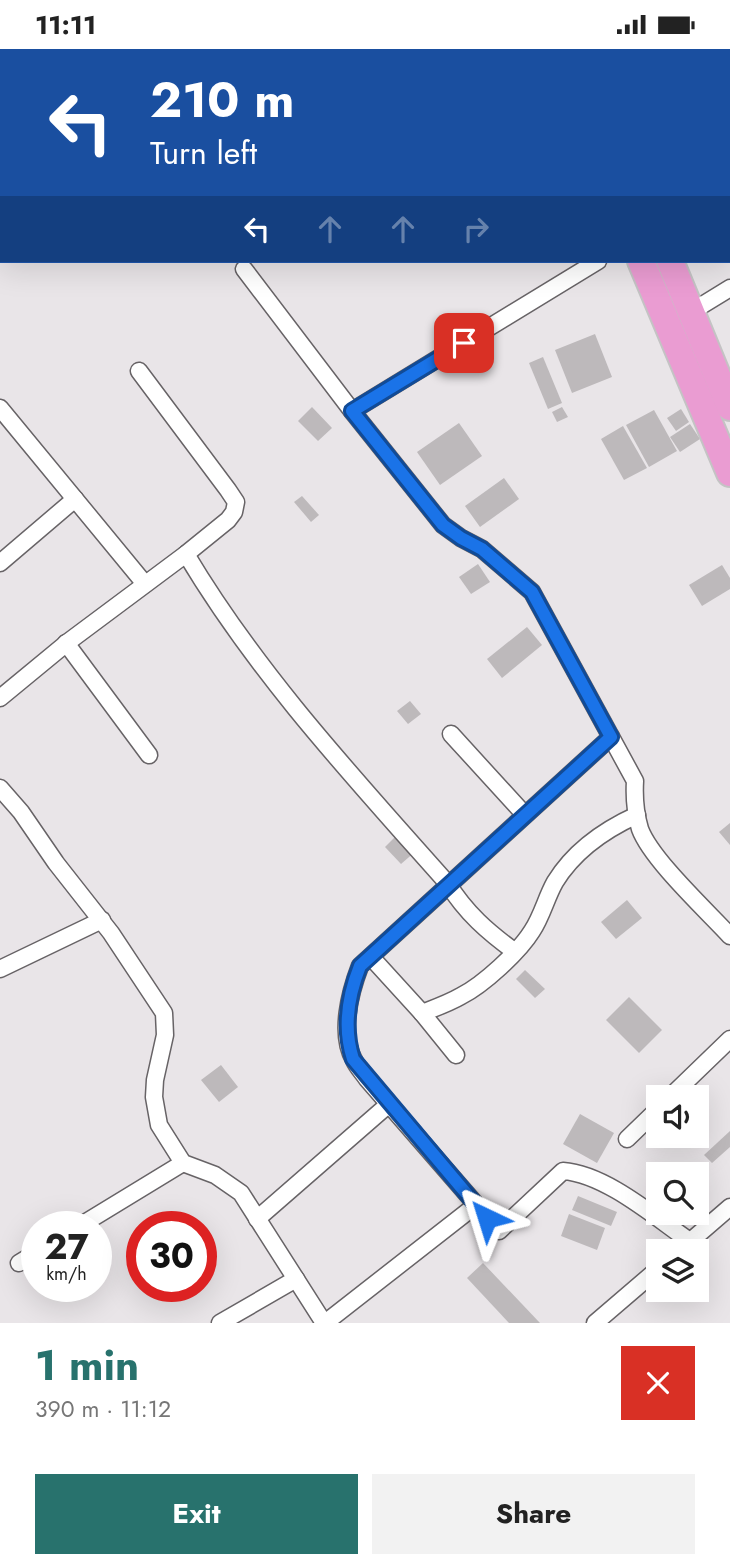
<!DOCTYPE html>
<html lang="en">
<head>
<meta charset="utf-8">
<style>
  :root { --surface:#fff; --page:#f2f2f2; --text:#222; --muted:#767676; --accent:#28726d }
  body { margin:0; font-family:Jost,sans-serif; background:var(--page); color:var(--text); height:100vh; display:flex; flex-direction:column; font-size:26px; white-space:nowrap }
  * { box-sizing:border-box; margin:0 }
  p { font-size:23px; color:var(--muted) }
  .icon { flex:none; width:38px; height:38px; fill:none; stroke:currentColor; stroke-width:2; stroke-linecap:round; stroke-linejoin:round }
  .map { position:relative; height:1274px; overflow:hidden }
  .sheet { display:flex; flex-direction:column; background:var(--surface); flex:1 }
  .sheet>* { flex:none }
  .top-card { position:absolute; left:0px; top:0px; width:732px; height:214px; box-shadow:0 7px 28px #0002; background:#1a4fa0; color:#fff; overflow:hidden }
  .controls { position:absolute; left:646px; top:1036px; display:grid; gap:14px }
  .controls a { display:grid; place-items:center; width:63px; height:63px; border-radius:0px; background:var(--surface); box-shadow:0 7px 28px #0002; font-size:35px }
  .speed { position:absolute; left:21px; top:1162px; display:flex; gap:14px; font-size:35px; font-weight:700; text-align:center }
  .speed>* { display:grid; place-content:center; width:91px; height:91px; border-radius:50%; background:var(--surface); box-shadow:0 7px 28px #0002; line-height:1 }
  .speed small { font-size:18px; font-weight:400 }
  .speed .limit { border:10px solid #d22; background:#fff; color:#111 }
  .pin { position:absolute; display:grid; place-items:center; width:60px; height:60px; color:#fff; margin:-30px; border-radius:14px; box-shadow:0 4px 10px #0006 }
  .me { position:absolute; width:77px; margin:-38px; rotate:319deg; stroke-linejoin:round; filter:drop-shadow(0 0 5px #0008) }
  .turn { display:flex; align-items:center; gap:24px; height:147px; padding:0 35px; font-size:32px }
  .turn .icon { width:91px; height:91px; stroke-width:2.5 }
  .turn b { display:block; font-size:49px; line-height:60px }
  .lanes { display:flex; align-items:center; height:66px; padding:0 35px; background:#0003; justify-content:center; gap:35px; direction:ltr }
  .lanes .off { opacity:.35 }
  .round { display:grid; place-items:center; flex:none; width:74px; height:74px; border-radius:0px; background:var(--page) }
  .overview { display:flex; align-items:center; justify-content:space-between; height:119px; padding:0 35px }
  h1 { font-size:42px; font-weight:700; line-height:52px; color:var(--accent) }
  .cta { display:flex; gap:14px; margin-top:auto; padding:14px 35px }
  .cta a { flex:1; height:80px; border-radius:0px; background:var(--accent); color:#fff; font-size:28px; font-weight:700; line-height:80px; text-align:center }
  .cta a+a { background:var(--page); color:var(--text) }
  .status { display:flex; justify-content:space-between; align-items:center; height:49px; padding:0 35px; background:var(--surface); direction:ltr }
  .status svg { height:19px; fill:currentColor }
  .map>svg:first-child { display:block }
</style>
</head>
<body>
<div class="status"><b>11:11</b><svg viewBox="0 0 49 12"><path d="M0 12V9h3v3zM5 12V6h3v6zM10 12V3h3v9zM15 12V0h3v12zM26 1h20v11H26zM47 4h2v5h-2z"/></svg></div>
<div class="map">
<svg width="730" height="1274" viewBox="0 0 730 1274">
  <rect width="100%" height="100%" fill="#e9e5e8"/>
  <g fill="#bdb9bb">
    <path d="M595,285L612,328L572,344L555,301Z"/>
    <path d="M543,308L562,354L548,360L529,314Z"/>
    <path d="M312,358L332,379L318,392L298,372Z"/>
    <path d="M562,358L568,368L557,373L552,363Z"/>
    <path d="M681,360L689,373L676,382L667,369Z"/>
    <path d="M654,361L677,402L649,418L626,376Z"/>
    <path d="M459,374L482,407L440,436L417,403Z"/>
    <path d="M690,375L700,390L680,403L670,388Z"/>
    <path d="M623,377L647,419L624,431L601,390Z"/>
    <path d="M504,429L519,450L480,478L465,457Z"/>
    <path d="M302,447L319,466L311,473L294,453Z"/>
    <path d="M478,515L490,533L471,545L459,528Z"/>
    <path d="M722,516L730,529V540L702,557L689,536Z"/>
    <path d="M527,578L542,596L502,629L487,610Z"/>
    <path d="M410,652L421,665L408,675L397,662Z"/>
    <path d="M730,774V796L719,783Z"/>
    <path d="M399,784L416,802L401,815L385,798Z"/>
    <path d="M627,851L642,869L616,890L601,873Z"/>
    <path d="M525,921L545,940L535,949L516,930Z"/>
    <path d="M629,948L662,981L639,1004L606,971Z"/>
    <path d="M221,1016L238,1038L219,1053L201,1031Z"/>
    <path d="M580,1065L614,1084L597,1114L563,1095Z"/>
    <path d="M730,1082V1098L712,1114L704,1106Z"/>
    <path d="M578,1147L617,1163L611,1177L572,1161Z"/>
    <path d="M569,1165L605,1179L597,1201L561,1187Z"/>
    <path d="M483,1214L540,1274H509L467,1229Z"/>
  </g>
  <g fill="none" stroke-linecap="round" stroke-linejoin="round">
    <defs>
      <g id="minor">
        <path d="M244,220L352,362L443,476L461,489L482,500L532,543L635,732C634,749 635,763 640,780C651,810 706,861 730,887"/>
        <path d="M691,263L730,239"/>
        <path d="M0,359L145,535"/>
        <path d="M352,362L598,212"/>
        <path d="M186,505C258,626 355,730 448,835C466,864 488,883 514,902"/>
        <path d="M0,514L75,450"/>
        <path d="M66,594L149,706"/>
        <path d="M0,649L68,593L186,505L228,471L234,463L236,453L228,441L139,322"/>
        <path d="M451,685L524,765"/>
        <path d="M611,688L360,917C350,943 339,985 354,1011C357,1018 363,1024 367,1030L499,1182L563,1122C606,1125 656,1169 691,1193"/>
        <path d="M0,739L21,763L56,814L111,884L164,964L165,986L155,1031L154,1048L159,1076L183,1114L215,1126L241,1144L324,1274"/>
        <path d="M371,908L422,964"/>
        <path d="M0,920L102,871"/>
        <path d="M456,1006L422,964C435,959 449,954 461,947C483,936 519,903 532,882C542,867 546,849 555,833C574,802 604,781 637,766"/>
        <path d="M670,1048L730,990"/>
        <path d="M627,1090L658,1060"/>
        <path d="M257,1170L389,1055"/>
        <path d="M78,1178L183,1114"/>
        <path d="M679,1202L730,1158"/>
        <path d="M19,1214L37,1203"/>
        <path d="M220,1274L296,1230"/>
        <path d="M325,1274L476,1156"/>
        <path d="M595,1274L658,1220"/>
      </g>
      <g id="trunk">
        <path d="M553,0V2"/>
        <path d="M581,0L582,2"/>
        <path d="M641,212L730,424"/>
        <path d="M670,212L730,358"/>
      </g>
    </defs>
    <use href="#minor" stroke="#676366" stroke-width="19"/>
    <use href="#trunk" stroke="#c4c3c4" stroke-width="30"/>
    <use href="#minor" stroke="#fff" stroke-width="16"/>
    <use href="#trunk" stroke="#ea9cd2" stroke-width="26"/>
  </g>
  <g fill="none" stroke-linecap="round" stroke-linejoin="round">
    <defs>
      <path id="route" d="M464,294L352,362L443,476L461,489L482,500L532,543L611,688L360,917C348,947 343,979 353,1010L487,1169"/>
    </defs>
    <use href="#route" stroke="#114b97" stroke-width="18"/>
    <use href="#route" stroke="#1a73e8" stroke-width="12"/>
  </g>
</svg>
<div class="controls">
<a><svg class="icon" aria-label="sound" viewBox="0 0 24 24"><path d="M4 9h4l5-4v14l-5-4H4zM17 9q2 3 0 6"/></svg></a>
<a><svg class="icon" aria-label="search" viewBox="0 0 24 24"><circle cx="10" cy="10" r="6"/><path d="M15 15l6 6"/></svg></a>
<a><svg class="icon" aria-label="layers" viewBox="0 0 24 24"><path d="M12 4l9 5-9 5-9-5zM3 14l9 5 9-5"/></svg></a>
</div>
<div class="speed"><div>27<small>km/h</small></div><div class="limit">30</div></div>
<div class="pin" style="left:464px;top:294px;background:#d93025"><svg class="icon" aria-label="arrive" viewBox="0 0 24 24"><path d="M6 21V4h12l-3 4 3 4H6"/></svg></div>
<svg class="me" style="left:487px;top:1169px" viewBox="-20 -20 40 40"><path d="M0-17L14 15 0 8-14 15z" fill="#1a73e8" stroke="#fff" stroke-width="4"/></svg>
<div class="top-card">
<div class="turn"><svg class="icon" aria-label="left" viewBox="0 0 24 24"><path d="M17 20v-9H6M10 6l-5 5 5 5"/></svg><div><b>210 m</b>Turn left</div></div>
<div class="lanes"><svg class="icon" aria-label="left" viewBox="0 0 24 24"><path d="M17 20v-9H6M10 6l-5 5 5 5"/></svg><svg class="icon off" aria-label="ahead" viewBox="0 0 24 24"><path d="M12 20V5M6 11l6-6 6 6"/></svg><svg class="icon off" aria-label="ahead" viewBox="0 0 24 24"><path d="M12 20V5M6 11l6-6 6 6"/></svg><svg class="icon off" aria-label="right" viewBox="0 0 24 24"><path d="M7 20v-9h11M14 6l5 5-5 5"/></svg></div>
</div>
</div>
<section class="sheet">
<div class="overview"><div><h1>1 min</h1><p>390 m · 11:12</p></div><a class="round" style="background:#d93025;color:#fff"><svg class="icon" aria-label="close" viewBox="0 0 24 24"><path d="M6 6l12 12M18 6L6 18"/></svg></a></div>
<div class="cta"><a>Exit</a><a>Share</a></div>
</section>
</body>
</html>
